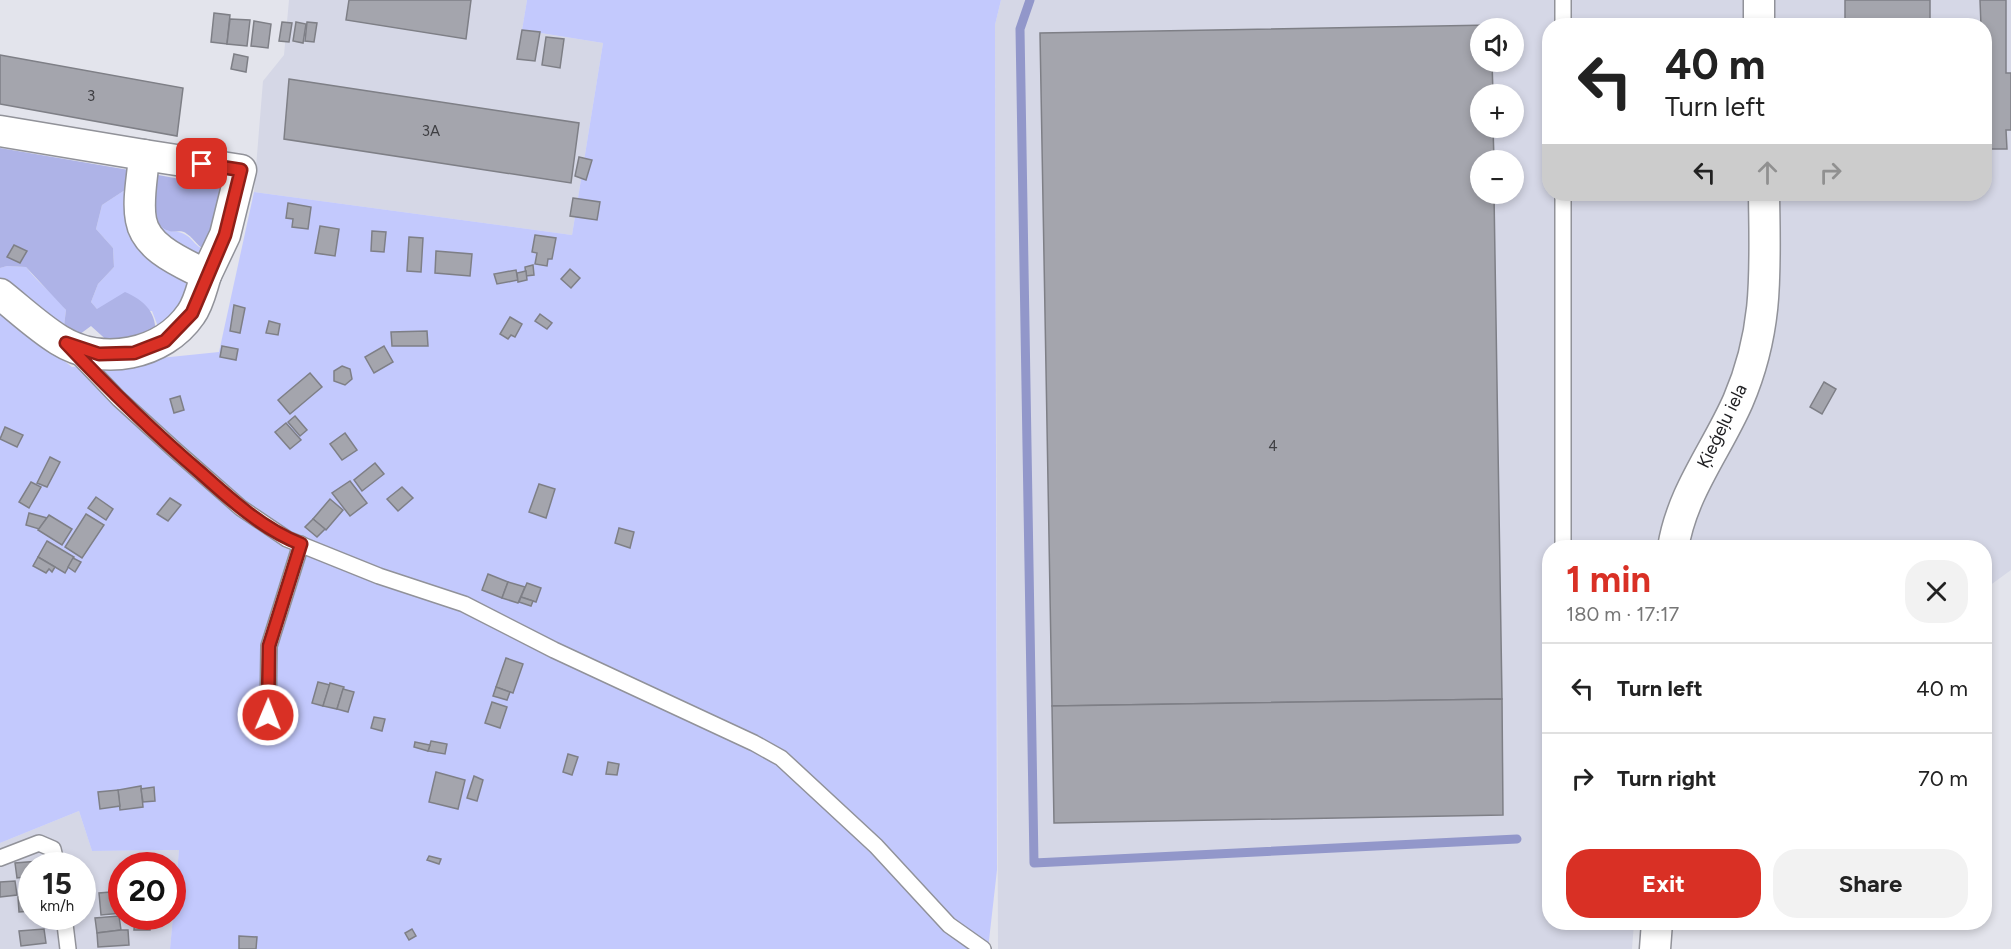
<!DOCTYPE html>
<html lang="en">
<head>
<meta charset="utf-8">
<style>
  :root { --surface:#fff; --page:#f2f2f2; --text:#222; --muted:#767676; --line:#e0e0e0; --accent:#d93025 }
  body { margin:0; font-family:Figtree,sans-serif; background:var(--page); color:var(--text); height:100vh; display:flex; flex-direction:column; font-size:22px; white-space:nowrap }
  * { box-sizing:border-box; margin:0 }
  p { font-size:20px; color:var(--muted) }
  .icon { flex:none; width:33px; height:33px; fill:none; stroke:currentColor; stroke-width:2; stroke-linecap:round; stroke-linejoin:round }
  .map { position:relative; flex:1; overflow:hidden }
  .drawer { position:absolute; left:1542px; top:540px; width:450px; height:390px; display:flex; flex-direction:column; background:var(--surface); border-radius:24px; box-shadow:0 3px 9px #0003 }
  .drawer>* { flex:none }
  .hud { position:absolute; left:1542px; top:18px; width:450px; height:183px; border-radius:24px; box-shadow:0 3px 9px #0003; background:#fff; color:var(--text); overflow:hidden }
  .buttons { position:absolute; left:1470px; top:18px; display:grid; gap:12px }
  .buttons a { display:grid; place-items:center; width:54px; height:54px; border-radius:50%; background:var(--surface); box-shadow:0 3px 9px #0003; font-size:30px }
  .speed { position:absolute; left:18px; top:852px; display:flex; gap:12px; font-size:30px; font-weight:700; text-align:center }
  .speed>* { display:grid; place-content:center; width:78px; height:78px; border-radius:50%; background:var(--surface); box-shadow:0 3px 9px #0003; line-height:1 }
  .speed small { font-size:15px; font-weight:400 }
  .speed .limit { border:9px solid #d22; background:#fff; color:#111 }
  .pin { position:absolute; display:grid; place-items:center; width:51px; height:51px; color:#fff; margin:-26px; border-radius:12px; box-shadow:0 3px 9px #0006 }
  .me { position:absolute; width:66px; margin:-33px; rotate:1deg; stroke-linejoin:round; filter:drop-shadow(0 0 4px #0008) }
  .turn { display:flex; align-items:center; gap:21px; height:126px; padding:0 24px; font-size:27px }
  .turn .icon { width:78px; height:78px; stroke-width:2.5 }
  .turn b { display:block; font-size:42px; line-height:51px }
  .lanes { display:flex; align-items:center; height:57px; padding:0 24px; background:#0003; justify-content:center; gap:30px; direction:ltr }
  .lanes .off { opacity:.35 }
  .round { display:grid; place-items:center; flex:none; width:63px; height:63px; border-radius:24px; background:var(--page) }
  .overview { display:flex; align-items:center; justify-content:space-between; height:102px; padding:0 24px }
  h1 { font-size:36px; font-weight:700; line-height:45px; color:var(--accent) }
  .primary-button { display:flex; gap:12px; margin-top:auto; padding:12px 24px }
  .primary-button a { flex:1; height:69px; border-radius:24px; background:var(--accent); color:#fff; font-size:24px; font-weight:700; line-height:69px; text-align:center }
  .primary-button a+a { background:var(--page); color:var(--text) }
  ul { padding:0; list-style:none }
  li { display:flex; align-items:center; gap:18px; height:90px; padding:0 24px; border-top:2px solid var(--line) }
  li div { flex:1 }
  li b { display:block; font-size:22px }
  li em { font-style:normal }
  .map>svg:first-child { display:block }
</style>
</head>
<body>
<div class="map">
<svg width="2011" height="949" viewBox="0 0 2011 949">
  <rect width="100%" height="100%" fill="#e3e4ec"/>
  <g fill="#d5d7e6" fill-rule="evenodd">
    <path d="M289,0H527L522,30L603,43L572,235L254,192L263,81L284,55Z"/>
    <path d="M1001,0H2011V570L1985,589L1984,548H1550V922L1634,923L1632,949H998L995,25ZM1550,26H1984V194H1550ZM1480,28H1514V62H1480ZM1480,94H1514V128H1480ZM1480,160H1514V194H1480Z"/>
    <path d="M79,811L92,851L179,850L170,949H0V843ZM32,866H82V916H32ZM122,866H172V916H122Z"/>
  </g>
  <g fill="#c3c9fd">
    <path d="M527,0H1001L995,25L997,870L988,949H170L179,850L92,851L79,811L0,843V310L72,367L219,352L254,192L572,235L603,43L522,30Z"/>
    <path d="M128,188L184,277C195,305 173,319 155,338L157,324L152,311L97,309L91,302L98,284L114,267L113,248L96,229L102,205Z"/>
    <path d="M153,209L168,231C196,232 187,244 208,251L195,257L152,228Z"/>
    <path d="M7,266L26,267C38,283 54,294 66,310L64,326L0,280V268Z"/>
  </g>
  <g fill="#aeb3e7">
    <path d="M0,148L129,170L128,188L102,205L96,229L113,248L114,267L98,284L91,302L97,309L125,292C146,301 158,314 155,338L111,344L91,326L76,337L64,326L66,310L26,267L7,266L0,268Z"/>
    <path d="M158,175L224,187L208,251C197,247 196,240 187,234C181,229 175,233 169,231C148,225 156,191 158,175Z"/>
  </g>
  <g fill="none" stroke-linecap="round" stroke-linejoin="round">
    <path stroke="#9297ca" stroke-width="9" d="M1030,0L1020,29L1034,863L1517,839"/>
  </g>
  <g fill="#a4a5ad" stroke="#7e7f86" stroke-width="1.5">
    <path d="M349,0H471L466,39L346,20Z"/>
    <rect x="1845" y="0" width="85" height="26"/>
    <path d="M1980,0H2006V73H2011V130H2006L2007,149H1984V26H1981Z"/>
    <path d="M214,13L230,15L227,44L211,42Z"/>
    <path d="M230,19L250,20L247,46L227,44Z"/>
    <path d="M254,21L271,24L268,48L251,46Z"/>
    <path d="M282,22L292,23L289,42L279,41Z"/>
    <path d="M296,22L306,24L303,43L293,41Z"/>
    <path d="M307,22L317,23L314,42L305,41Z"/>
    <path d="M1492,25V28H1480V62H1492L1493,94H1480V128H1493L1494,160H1480V194H1494L1502,699L1052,706L1040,33Z"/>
    <path d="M522,30L540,32L535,61L517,59Z"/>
    <path d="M546,37L564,39L560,68L542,65Z"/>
    <path d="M234,54L248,57L246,72L231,69Z"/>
    <path d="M0,55L183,88L177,136L0,104Z"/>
    <path d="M289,79L579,123L571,183L284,139Z"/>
    <path d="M579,157L592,160L586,180L575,176Z"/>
    <path d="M573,198L600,202L597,220L570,216Z"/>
    <path d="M288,203L311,207L308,229L292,227L293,219L286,218Z"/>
    <path d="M320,226L339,229L335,256L315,253Z"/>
    <path d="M372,231L386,232L384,252L371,251Z"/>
    <path d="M535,235L556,238L552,259H548L547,266L535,264L537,253L532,252Z"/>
    <path d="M409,237L423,238L421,272L407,271Z"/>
    <path d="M14,245L27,251L20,263L7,257Z"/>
    <path d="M436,251L472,254L470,276L435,273Z"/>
    <path d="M533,265L534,275L526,276L525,267Z"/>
    <path d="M570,269L580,278L571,288L561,279Z"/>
    <path d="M516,270L518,280L497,284L494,274Z"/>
    <path d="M526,271L527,280L518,282L517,273Z"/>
    <path d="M234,305L245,308L240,333L230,331Z"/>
    <path d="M540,314L552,323L547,329L535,321Z"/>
    <path d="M510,317L522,324L515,337L511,335L508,339L500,334Z"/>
    <path d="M269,321L280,324L278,335L266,333Z"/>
    <path d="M427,331L428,346H392L391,332Z"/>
    <path d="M222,346L238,349L236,360L220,357Z"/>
    <path d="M384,346L393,362L374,373L365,357Z"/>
    <path d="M342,366L350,369L352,379L345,385L334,381V371Z"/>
    <path d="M310,373L322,387L290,414L278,400Z"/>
    <path d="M1824,382L1836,389L1822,414L1810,407Z"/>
    <path d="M180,396L184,410L174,413L170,399Z"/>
    <path d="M295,416L307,430L300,436L288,422Z"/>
    <path d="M286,423L301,440L290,449L275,432Z"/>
    <path d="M5,427L23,435L17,447L0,439Z"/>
    <path d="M345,433L357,450L342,460L330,444Z"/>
    <path d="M50,457L60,462L47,487L37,483Z"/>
    <path d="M375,463L384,474L362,491L354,480Z"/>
    <path d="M350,481L367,503L350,516L332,493Z"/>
    <path d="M31,482L41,487L29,508L19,502Z"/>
    <path d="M539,484L555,489L546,518L529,512Z"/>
    <path d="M402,487L413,498L398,511L387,499Z"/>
    <path d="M96,497L113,509L106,520L88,508Z"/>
    <path d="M170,498L181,505L168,521L157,514Z"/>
    <path d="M330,499L343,510L326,530L313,519Z"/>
    <path d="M29,513L47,518L39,529L26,525Z"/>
    <path d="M86,514L104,525L82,558L65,547Z"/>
    <path d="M49,515L72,529L62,545L38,530Z"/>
    <path d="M313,519L325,529L317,537L305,527Z"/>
    <path d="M619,528L634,532L630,548L615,543Z"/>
    <path d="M47,541L74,557L65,573L38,557Z"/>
    <path d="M38,557L55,567L52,572L49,569L46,573L33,566Z"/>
    <path d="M73,558L81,562L75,572L68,567Z"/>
    <path d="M488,574L508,582L502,598L482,590Z"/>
    <path d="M508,582L525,587L518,603L502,598Z"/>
    <path d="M527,583L541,588L536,602L521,597Z"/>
    <path d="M521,597L533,601L531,606L519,602Z"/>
    <path d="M506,658L523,664L513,693L496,687Z"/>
    <path d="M318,682L330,685L323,706L312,703Z"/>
    <path d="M330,683L344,687L337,709L323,706Z"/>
    <path d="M496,687L510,692L507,700L493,696Z"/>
    <path d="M343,689L354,692L348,712L337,709Z"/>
    <path d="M1502,699L1503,815L1054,823L1052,706Z"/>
    <path d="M492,702L507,707L500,728L485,723Z"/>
    <path d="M374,717L385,719L382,731L371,728Z"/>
    <path d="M431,741L447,744L445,754L428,751Z"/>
    <path d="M415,742L430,745L428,751L414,747Z"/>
    <path d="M568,754L578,757L572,775L563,772Z"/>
    <path d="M608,762L619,764L617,775L606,774Z"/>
    <path d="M436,772L465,780L458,809L429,802Z"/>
    <path d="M474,776L483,780L477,801L467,798Z"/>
    <path d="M141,786L143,807L120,810L118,790Z"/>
    <path d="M154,787L155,801L143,802L141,789Z"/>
    <path d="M118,790L120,806L100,809L98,792Z"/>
    <path d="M429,856L441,859L439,864L427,860Z"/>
    <path d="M39,861L40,866H32V876L17,878L15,863Z"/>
    <path d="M15,881L17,895L0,897V882Z"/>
    <path d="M122,891V913L101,915L99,893Z"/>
    <path d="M32,896V911L19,912L18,897Z"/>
    <path d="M119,916L121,930L97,933L95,918Z"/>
    <path d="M135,917H150V930H134Z"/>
    <path d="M44,929L46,943L21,946L19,931Z"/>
    <path d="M412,929L416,936L409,940L405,933Z"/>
    <path d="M121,930H128L129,945L98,947L97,933Z"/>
    <path d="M239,936L257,937L256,949H239Z"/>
  </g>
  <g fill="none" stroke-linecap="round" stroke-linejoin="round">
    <defs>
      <g id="service">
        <path d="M1563,0V26"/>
        <path d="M1563,194V548"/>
        <path d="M76,354L119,399L176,451L241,508L287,539L379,576L464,604L554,650L754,743L781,758L876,846L949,925L983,949"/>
        <path d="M268,715L269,646L301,544"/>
        <path d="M0,858L39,843L53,849L57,866"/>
        <path d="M64,916L68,949"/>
      </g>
      <g id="minor">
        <path d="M1759,0V26"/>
        <path d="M0,131L144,155C143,175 137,200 141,220C146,249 183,263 206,275C202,287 199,303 191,314C163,355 102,367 59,340C38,327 19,309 0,294"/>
        <path d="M144,155L241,170L225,235L206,275"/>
        <path d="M1673,548C1682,492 1716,451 1738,401C1769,329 1765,270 1764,194"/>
        <path d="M1655,949L1657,922"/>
      </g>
    </defs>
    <use href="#service" stroke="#919299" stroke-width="18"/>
    <use href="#minor" stroke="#919299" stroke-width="33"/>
    <use href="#service" stroke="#fff" stroke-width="15"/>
    <use href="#minor" stroke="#fff" stroke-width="30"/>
  </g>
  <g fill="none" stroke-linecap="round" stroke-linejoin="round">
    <defs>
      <path id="route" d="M202,164L241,170L225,235L192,313L165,341L134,353L99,354L66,343C109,389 153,432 201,473C231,500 263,529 301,544L269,646L268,715"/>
    </defs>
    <use href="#route" stroke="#8d1f18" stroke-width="15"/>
    <use href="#route" stroke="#d93025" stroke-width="10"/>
  </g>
  <g text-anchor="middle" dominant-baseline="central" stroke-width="4.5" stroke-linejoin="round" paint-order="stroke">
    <g font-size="15" fill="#3f3f43">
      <text x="91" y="96">3</text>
      <text x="431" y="131">3A</text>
      <text x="1273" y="446">4</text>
    </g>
    <g font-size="18" fill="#1d1d20" stroke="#fff">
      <text transform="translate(1722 426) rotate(-64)">Ķieģeļu iela</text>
    </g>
  </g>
</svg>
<div class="buttons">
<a><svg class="icon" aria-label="sound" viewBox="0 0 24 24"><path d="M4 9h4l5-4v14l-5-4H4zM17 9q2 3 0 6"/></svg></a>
<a>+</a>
<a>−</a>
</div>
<div class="speed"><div>15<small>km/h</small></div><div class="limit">20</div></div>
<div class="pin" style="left:202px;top:164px;background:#d93025"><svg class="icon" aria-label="arrive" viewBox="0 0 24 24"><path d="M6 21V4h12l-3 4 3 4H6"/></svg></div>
<svg class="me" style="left:268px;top:715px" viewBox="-20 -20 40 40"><circle r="17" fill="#d93025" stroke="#fff" stroke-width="3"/><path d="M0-11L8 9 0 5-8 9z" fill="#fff"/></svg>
<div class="hud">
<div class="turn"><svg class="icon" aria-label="left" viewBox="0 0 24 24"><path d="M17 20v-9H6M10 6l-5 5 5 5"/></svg><div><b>40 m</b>Turn left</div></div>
<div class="lanes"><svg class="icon" aria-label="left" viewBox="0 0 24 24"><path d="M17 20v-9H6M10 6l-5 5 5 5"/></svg><svg class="icon off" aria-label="ahead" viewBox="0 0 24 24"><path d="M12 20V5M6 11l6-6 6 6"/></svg><svg class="icon off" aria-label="right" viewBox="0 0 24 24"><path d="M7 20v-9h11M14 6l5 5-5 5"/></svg></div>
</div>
<section class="drawer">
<div class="overview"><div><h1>1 min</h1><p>180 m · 17:17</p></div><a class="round"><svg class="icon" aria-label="close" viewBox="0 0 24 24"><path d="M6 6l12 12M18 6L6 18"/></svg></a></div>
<ul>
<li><svg class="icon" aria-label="left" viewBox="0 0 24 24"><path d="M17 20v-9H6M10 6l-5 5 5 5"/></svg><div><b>Turn left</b></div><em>40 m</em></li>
<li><svg class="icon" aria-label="right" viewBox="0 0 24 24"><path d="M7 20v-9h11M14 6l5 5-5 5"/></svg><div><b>Turn right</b></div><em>70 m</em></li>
</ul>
<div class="primary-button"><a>Exit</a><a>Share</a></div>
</section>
</div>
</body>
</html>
